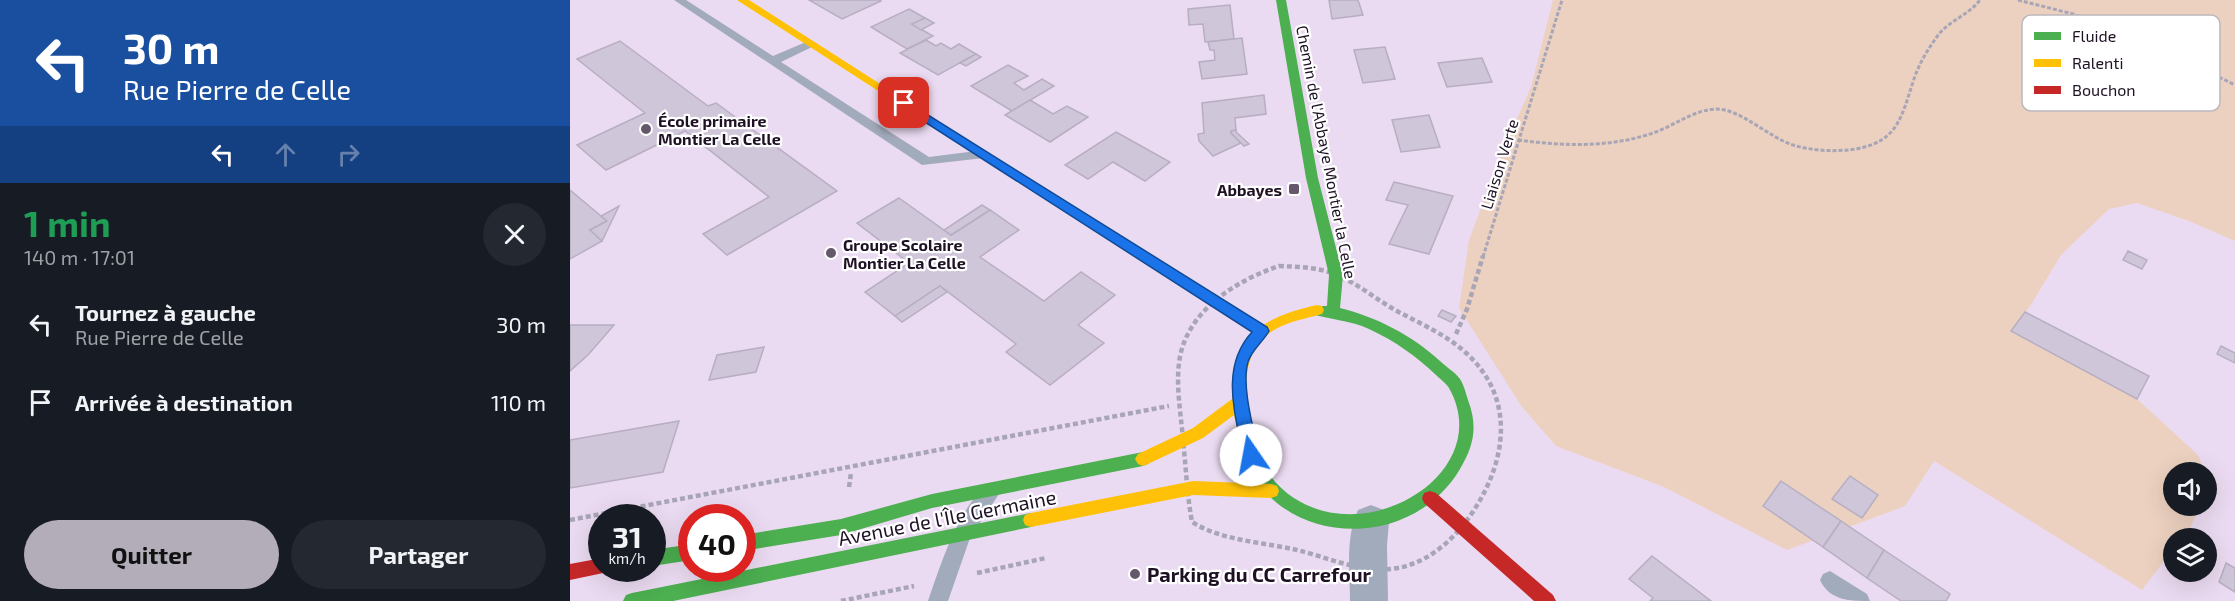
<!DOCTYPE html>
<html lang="fr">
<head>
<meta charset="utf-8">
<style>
  :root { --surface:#171b24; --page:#242831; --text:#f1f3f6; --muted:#9ea1a6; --accent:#b2adb8 }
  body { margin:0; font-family:"Exo 2",sans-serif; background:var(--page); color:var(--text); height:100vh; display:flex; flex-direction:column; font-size:22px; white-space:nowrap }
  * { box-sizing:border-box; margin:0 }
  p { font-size:20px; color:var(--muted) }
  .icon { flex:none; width:33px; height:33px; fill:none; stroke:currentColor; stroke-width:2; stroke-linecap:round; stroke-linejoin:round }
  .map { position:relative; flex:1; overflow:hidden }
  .drawer { display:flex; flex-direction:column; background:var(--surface); width:570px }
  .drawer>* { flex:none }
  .hud { background:#1a4fa0; color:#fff; overflow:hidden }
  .controls { position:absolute; left:1593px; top:462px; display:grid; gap:12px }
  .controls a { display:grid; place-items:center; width:54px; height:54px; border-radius:50%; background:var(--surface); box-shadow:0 6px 24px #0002; font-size:30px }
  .speed { position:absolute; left:18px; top:504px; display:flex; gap:12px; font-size:30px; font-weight:700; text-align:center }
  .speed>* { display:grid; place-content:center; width:78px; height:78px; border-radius:50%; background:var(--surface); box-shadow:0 6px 24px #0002; line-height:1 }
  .speed small { font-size:15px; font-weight:400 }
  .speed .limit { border:9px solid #d22; background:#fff; color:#111 }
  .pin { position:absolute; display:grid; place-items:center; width:51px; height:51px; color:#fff; margin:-26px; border-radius:12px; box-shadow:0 3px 9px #0006 }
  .me { position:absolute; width:66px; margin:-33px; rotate:348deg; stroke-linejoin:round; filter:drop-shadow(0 0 4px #0008) }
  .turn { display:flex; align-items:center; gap:21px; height:126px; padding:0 24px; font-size:27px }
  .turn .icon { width:78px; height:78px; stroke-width:2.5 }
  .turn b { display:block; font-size:42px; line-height:51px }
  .lanes { display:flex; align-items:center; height:57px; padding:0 24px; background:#0003; justify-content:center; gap:30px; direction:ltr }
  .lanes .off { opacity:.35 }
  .round { display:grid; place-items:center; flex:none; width:63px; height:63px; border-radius:32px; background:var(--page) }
  .overview { display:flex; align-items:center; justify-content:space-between; height:102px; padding:0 24px }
  h1 { font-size:36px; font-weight:700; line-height:45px; color:#1e9e55 }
  .button { display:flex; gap:12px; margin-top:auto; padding:12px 24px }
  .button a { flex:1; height:69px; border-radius:36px; background:var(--accent); color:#111; font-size:24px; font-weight:700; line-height:69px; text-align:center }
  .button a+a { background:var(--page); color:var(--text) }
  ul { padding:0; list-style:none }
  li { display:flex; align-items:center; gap:18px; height:78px; padding:0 24px }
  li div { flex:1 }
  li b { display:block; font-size:22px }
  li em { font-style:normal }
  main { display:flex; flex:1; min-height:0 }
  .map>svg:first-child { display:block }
</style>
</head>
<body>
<main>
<section class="drawer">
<div class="hud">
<div class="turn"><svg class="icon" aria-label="left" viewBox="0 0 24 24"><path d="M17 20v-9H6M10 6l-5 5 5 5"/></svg><div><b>30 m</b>Rue Pierre de Celle</div></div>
<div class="lanes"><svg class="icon" aria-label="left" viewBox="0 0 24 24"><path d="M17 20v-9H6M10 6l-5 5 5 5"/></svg><svg class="icon off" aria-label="ahead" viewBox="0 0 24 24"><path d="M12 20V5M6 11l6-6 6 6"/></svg><svg class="icon off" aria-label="right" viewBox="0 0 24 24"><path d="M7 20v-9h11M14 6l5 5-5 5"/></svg></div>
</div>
<div class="overview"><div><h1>1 min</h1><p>140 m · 17:01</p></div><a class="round"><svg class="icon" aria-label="close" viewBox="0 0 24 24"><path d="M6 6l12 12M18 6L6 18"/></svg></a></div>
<ul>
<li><svg class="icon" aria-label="left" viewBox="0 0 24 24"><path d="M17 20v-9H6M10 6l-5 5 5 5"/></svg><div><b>Tournez à gauche</b><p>Rue Pierre de Celle</p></div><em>30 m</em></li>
<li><svg class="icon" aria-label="arrive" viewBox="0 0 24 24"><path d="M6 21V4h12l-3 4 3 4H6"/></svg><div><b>Arrivée à destination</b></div><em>110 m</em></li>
</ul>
<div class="button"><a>Quitter</a><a>Partager</a></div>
</section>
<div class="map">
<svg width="1665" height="601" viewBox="0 0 1665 601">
  <rect width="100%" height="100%" fill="#ebdbf2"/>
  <path fill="#ecd1c0" d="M983,0H1665V241L1619,221L1567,203L1539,209L1491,255L1462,303L1442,331L1567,399L1628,455L1635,472H1604V506H1630L1620,528L1612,538H1604L1603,549L1572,590L1364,461L1335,506L1217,550L1094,487L986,446L952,407L889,308L899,240L931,155L961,87Z"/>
  <g fill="#cfc6da" stroke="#b7aec2" stroke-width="1.5">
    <path d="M239,0H310L311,1L272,19Z"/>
    <path d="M759,0H788L793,15L762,19Z"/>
    <path d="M660,5L664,39L635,42L633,24L619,25L618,9Z"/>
    <path d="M339,9L355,18L342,24L363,36L337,49L301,27Z"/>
    <path d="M355,18L364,23L351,30L342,24Z"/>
    <path d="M672,38L677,74L632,79L629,62L645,60L644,50H640L638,42Z"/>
    <path d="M356,40L366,46L371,43L381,49L389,44L406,54L368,75L330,53Z"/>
    <path d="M50,41L138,106L146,103L267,191L157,255L133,234L199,197L115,131L36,170L7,145L75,113L7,59Z"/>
    <path d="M815,47L825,79L793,83L784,50Z"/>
    <path d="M406,54L411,57L396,66L390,63Z"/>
    <path d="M912,58L922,82L877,87L868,63Z"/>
    <path d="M438,65L458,76L444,83L454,90L472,79L484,86L442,111L401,86Z"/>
    <path d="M694,95L696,114L665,118L666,130L661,131V133L671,143L643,156L629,141L628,134L634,133L632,103Z"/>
    <path d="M460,100L483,114L497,106L518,117L480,142L435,115Z"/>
    <path d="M859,115L870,147L831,152L822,120Z"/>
    <path d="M666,130V132L679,144L674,146L661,133V131Z"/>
    <path d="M546,132L600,162L575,181L543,162L518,179L495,165Z"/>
    <path d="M824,182L883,196L859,254L819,244L838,205L816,200Z"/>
    <path d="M0,190L37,221L20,230L32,241L0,259Z"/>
    <path d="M329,198L381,235L420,210L449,230L410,257L474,301L511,272L545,295L508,325L534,343L480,385L436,352L446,344L370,286L325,316L295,292L339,263L287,223Z"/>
    <path d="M412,205L420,210L381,235L374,230Z"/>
    <path d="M49,206L32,241L20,230L37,221L31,216Z"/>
    <path d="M1558,251L1577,260L1572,269L1553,260Z"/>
    <path d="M370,286L377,292L332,322L325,316Z"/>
    <path d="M872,310L886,316L881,322L868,316Z"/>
    <path d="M1455,312L1579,376L1567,399L1441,331Z"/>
    <path d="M0,325H44L18,355L0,371Z"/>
    <path d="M1651,346L1665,353V363L1647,354Z"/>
    <path d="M194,347L186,372L139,380L147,355Z"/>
    <path d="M109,421L93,472L0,488V440Z"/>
    <path d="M1280,476L1308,495L1292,518L1262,499Z"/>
    <path d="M1211,481L1271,521L1253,547L1193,506Z"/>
    <path d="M1271,521L1314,550L1297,578L1253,547Z"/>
    <path d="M1314,550L1380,594L1376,601H1331L1297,578Z"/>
    <path d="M1082,556L1141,601H1080L1083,598L1059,579Z"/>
    <path d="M1656,563L1665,568V592L1649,582Z"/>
  </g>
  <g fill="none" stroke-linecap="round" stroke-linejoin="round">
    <g stroke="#a7a5b6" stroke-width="3" stroke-dasharray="4 2" stroke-linecap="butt">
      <path d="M1448,0L1503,14L1566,36L1665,85"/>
      <path d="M948,140C993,146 1039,148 1083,133C1104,126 1123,110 1146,109C1171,109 1198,137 1223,145C1243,151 1265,152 1286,149C1328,141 1331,118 1343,82C1348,66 1356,52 1366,38C1377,21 1398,16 1410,0"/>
      <path d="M913,257L992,0"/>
    </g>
    <g stroke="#a7a5b6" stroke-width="4.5" stroke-dasharray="5 3" stroke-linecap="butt">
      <path d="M709,266C728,267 749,267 767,275C788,284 806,299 825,310C849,323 875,334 895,352C947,398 937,463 900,516C881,543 854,566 820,569C789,572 756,557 727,550C693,542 652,541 622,522C617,495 616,468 613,440C611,414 606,389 609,363C615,312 665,281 709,266Z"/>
      <path d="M886,334L897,309L913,256"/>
      <path d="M279,487L281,473"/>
      <path d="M0,520L599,406"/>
      <path d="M407,573L476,558"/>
      <path d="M271,601L344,586"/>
    </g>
    <g fill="#a2abbc" fill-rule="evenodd">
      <path d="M104,0H116L203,56L236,42H244V46L211,62L359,157L414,150L420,154L414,158L352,165Z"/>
      <path d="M420,486L426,488L429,494L400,538L378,601H358C368,573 391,497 420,486Z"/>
      <path d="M1260,571L1297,594L1300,601C1280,601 1260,601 1250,580L1253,574Z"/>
    </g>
    <path fill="#a2abbc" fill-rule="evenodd" d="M801,505L814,510L819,522L817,545L818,601H780C780,571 775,538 788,510Z"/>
    <g fill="#4caf50" fill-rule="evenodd">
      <path d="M706,0H716L748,178L773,275L770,308C806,317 842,335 870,361C876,367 885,372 890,379C894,385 896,394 898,400C908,426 904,446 890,469C841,552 712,549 673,458L676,453L681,451L686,453C746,579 935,487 879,388C876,383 870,379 866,375C846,356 825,341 799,329C780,320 761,320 742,314L740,310L742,306H757L759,275L736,178Z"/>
      <path d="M362,118L697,327L699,331L697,335H687L358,123V119Z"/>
      <path d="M573,452L578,454L581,459L578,464L573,466L362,508L271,535L172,551V535L271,519L362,494Z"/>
      <path d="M461,513L467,515L469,520L467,525L461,527L103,601H53L56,595L62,593Z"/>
      <path d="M122,544V560L82,566V550Z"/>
    </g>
    <g fill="#ffc107" fill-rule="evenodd">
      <path d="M167,0H179L368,121L366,123H358Z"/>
      <path d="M747,305L752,306L754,310L752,314C735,319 719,321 704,330C661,356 678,419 689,458L686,463L681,465L676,463L673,458L664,415L633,438L578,464L573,466L568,464L565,459L568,454L623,428L662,399C659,338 692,317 747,305Z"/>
      <path d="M623,481L701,484L707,486L709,491L707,496L701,498L623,495L461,527L455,525L453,520L455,515L461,513Z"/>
    </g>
    <g fill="#c62828" fill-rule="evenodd">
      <path d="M860,491L866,493L983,595L986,601H964L854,503L852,498L854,493Z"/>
      <path d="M32,558V568H39L38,572L0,580V564Z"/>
    </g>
  </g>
  <path fill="#1a73e8" stroke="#114b97" stroke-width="1.5" d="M334,100L697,327L699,331C693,342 682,349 678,362C671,386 684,430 689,455L687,459L681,461L675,459L673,455C665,412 650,367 682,332L330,106V101Z"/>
  <g fill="#66586c" stroke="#fff" stroke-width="2">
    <circle cx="76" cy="129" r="6"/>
    <rect x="718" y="183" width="12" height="12" rx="3"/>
    <circle cx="261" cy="253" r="6"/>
    <circle cx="565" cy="574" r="6"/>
  </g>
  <g text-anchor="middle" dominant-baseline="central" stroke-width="4.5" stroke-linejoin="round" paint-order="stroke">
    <g font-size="16" font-weight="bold" fill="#1e1124" stroke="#fff" text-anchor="start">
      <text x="88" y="120">École primaire<tspan x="88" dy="18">Montier La Celle</tspan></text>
      <text x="712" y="189" text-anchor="end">Abbayes</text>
      <text x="273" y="244">Groupe Scolaire<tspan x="273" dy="18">Montier La Celle</tspan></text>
    </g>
    <g font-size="16" fill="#1e1124" stroke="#fff">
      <text transform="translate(757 152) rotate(79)">Chemin de l'Abbaye Montier la Celle</text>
      <text transform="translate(929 164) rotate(-73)">Liaison Verte</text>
    </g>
    <g font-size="20" fill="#1e1124" stroke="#fff">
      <text transform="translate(377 517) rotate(-11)">Avenue de l'Île Germaine</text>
    </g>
    <g font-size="20" font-weight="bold" fill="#1e1124" stroke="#fff" text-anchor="start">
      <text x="577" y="574">Parking du CC Carrefour</text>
    </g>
  </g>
  <rect x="1452" y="15" width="198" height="96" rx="9" fill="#fff" stroke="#bcb8bd" stroke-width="1.5"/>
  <rect x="1464" y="32" width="27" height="8" fill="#4caf50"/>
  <rect x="1464" y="59" width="27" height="8" fill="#ffc107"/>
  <rect x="1464" y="86" width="27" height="8" fill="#c62828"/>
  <g font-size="16" fill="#1e1124">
    <text x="1502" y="42">Fluide</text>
    <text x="1502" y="69">Ralenti</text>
    <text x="1502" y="96">Bouchon</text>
  </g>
</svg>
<div class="controls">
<a><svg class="icon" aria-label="sound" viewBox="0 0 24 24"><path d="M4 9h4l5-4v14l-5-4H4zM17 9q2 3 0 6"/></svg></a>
<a><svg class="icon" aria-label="layers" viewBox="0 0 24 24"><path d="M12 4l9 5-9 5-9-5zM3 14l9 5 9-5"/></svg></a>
</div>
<div class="speed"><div>31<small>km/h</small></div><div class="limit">40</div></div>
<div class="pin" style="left:334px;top:103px;background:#d93025"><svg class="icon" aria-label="arrive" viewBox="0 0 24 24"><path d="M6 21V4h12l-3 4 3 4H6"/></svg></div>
<svg class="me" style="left:681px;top:455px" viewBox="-20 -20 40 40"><circle r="19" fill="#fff"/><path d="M0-13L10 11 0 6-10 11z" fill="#1a73e8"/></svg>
</div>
</main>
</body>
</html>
